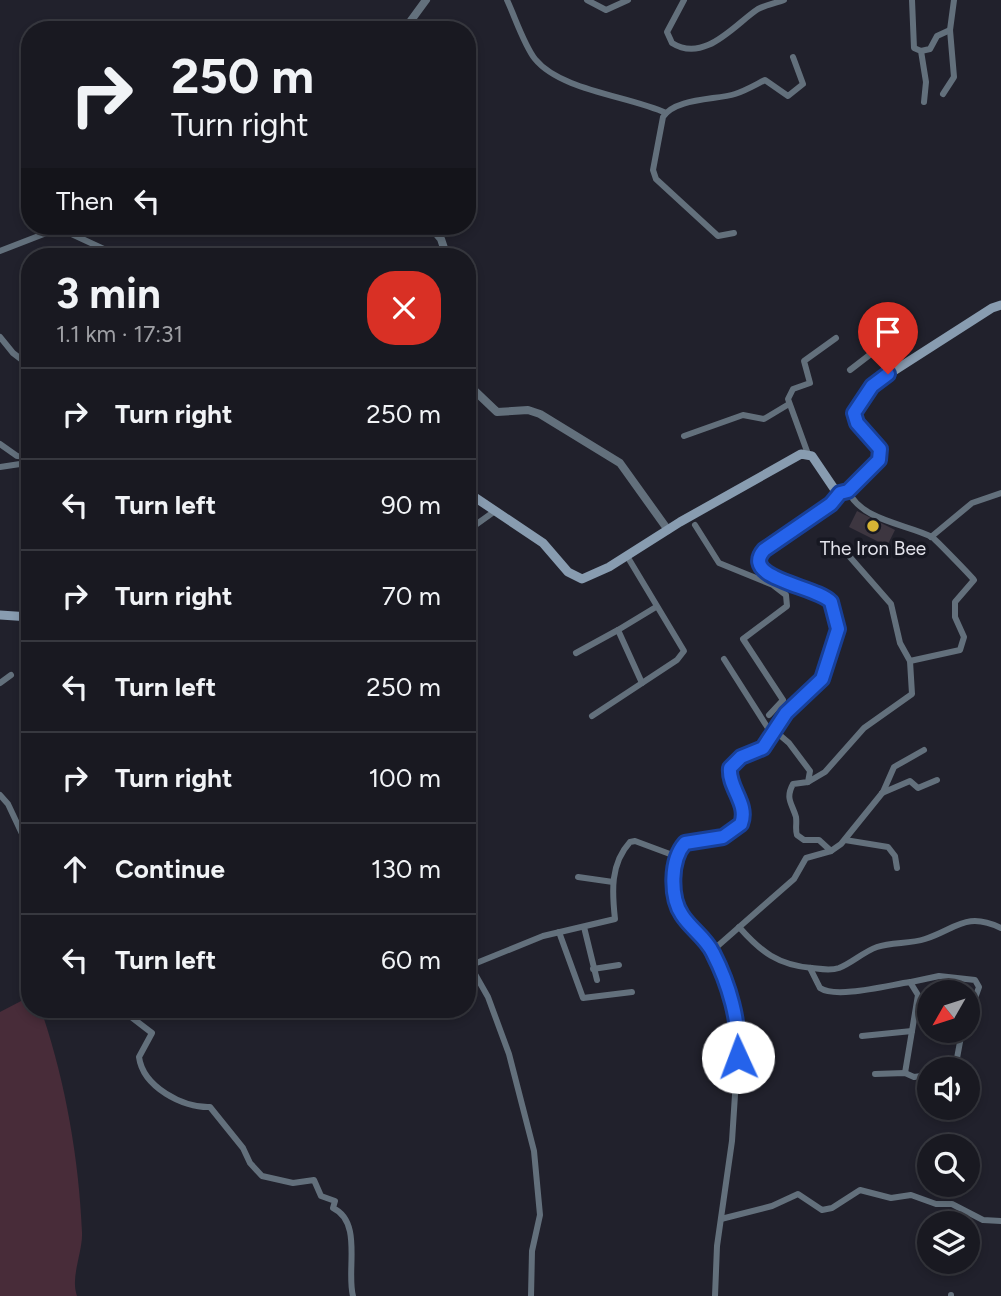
<!DOCTYPE html>
<html lang="en">
<head>
<meta charset="utf-8">
<style>
  :root { --surface:#191921; --page:#26262e; --text:#f1f3f6; --muted:#9fa0a5; --line:#37383f }
  body { margin:0; font-family:Figtree,sans-serif; background:var(--page); color:var(--text); height:100vh; display:flex; flex-direction:column; font-size:26px; white-space:nowrap }
  * { box-sizing:border-box; margin:0 }
  p { font-size:23px; color:var(--muted) }
  .icon { flex:none; width:38px; height:38px; fill:none; stroke:currentColor; stroke-width:2; stroke-linecap:round; stroke-linejoin:round }
  .map { position:relative; flex:1; overflow:hidden }
  .drawer { position:absolute; left:21px; top:248px; width:455px; height:770px; display:flex; flex-direction:column; background:var(--surface); border-radius:28px; box-shadow:0 4px 10px #0003,0 0 0 2px var(--line) }
  .drawer>* { flex:none }
  .banner { position:absolute; left:21px; top:21px; width:455px; height:214px; border-radius:28px; box-shadow:0 4px 10px #0003,0 0 0 2px var(--line); background:#191921; color:var(--text); overflow:hidden }
  .needle { width:46px; rotate:231deg }
  .controls { position:absolute; left:917px; top:980px; display:grid; gap:14px }
  .controls a { display:grid; place-items:center; width:63px; height:63px; border-radius:50%; background:var(--surface); box-shadow:0 4px 10px #0003,0 0 0 2px var(--line); font-size:35px }
  .pin { position:absolute; display:grid; place-items:center; width:60px; height:60px; color:#fff; margin:-72px -30px; border-radius:50% 50% 50% 0; rotate:-45deg; box-shadow:0 0 7px #0007 }
  .pin .icon { rotate:45deg }
  .me { position:absolute; width:77px; margin:-38px; rotate:358deg; stroke-linejoin:round; filter:drop-shadow(0 0 5px #0008) }
  .turn { display:flex; align-items:center; gap:24px; height:147px; padding:0 35px; font-size:32px }
  .turn .icon { width:91px; height:91px; stroke-width:2.5 }
  .turn b { display:block; font-size:49px; line-height:60px }
  .then { display:flex; align-items:center; height:66px; padding:0 35px; background:#0003; gap:14px; font-size:26px }
  .round { display:grid; place-items:center; flex:none; width:74px; height:74px; border-radius:28px; background:var(--page) }
  .head { display:flex; align-items:center; justify-content:space-between; height:119px; padding:0 35px }
  h1 { font-size:42px; font-weight:700; line-height:52px }
  ul { padding:0; list-style:none }
  li { display:flex; align-items:center; gap:21px; height:91px; padding:0 35px; border-top:2px solid var(--line) }
  li div { flex:1 }
  li b { display:block; font-size:26px }
  li em { font-style:normal }
  .map>svg:first-child { display:block }
</style>
</head>
<body>
<div class="map">
<svg width="1001" height="1296" viewBox="0 0 1001 1296">
  <rect width="100%" height="100%" fill="#21212c"/>
  <path fill="#482c39" d="M23,1000L30,1002V1010H41C65,1079 79,1159 82,1232C83,1252 70,1277 77,1296H0V1012Z"/>
  <path fill="#3d3640" d="M857,511L895,530L887,546L849,527Z"/>
  <g fill="none" stroke-linecap="round" stroke-linejoin="round">
    <g stroke="#63707c" stroke-width="6">
      <path d="M507,0C515,17 524,45 535,59C561,91 630,96 666,113"/>
      <path d="M587,0L606,10L628,0"/>
      <path d="M684,0L667,32L672,43C705,64 736,23 758,9C766,5 776,3 784,0"/>
      <path d="M912,0L914,48L921,51L926,82L924,102"/>
      <path d="M921,51L930,49L937,36L950,30"/>
      <path d="M943,94L954,77L950,30L954,0"/>
      <path d="M734,233L718,236L656,179L653,170L663,117C675,98 716,100 735,94C745,91 755,85 765,80L788,96L803,84L793,57"/>
      <path d="M0,251L49,232L65,231L106,250L133,257"/>
      <path d="M0,337L13,353L30,366"/>
      <path d="M870,338L888,374"/>
      <path d="M850,370L876,350"/>
      <path d="M684,436L743,415L764,419L789,404"/>
      <path d="M0,444L17,456L30,457"/>
      <path d="M808,454L788,399L793,389L810,383L804,361L836,338"/>
      <path d="M0,467L20,464L27,457"/>
      <path d="M848,491C862,521 907,524 932,537C935,539 970,575 974,580L955,602V617L964,637L960,650L910,661"/>
      <path d="M695,525L719,563L773,585L786,595L787,606L743,639L783,700L769,715"/>
      <path d="M467,531L495,511"/>
      <path d="M931,537L972,503L1001,493"/>
      <path d="M576,653L618,630"/>
      <path d="M724,659L773,736"/>
      <path d="M0,683L11,675"/>
      <path d="M642,683L618,630L656,607"/>
      <path d="M592,716L677,660L684,651L627,556"/>
      <path d="M775,731L789,743L810,771L808,782L793,784C785,799 792,803 796,817C797,824 795,829 797,835L804,840H819L831,851"/>
      <path d="M808,782L825,772L864,728L912,694L910,661L900,643L891,604L849,556"/>
      <path d="M882,793L910,781L918,788L937,780"/>
      <path d="M0,795L8,804L24,838L30,840"/>
      <path d="M845,840L888,847L895,856L897,868"/>
      <path d="M578,877L613,882"/>
      <path d="M584,927L597,980"/>
      <path d="M739,927C761,952 778,965 812,968C821,969 830,971 839,968C852,963 863,952 877,947C892,942 910,944 925,939C956,929 966,911 1001,928"/>
      <path d="M559,932L583,998L632,992"/>
      <path d="M712,951L794,879L806,858L831,851L841,844L883,792L894,767L924,750"/>
      <path d="M467,960L488,997L509,1054L534,1151L540,1215L532,1251L531,1296"/>
      <path d="M469,966L543,936L615,919C612,892 610,864 630,842L635,841L678,857"/>
      <path d="M810,968L820,988C836,999 889,985 910,982L918,995L905,1073"/>
      <path d="M593,969L619,965"/>
      <path d="M911,982L939,976L975,980L979,987L968,1018"/>
      <path d="M122,1010L152,1033L139,1057C143,1087 183,1108 210,1107L243,1148L250,1163L262,1176L293,1183L314,1180L321,1196L335,1201L333,1208C363,1222 346,1271 353,1296"/>
      <path d="M862,1036L912,1031"/>
      <path d="M955,1069L962,1031"/>
      <path d="M875,1074L905,1073L914,1077L929,1075"/>
      <path d="M721,1219L772,1206L798,1194L822,1210L832,1208L860,1190L891,1198L911,1195L936,1204H952L983,1220L1001,1221"/>
      <path d="M715,1296L717,1246L732,1141L739,1033L712,951L685,919L677,904L675,868L685,843L723,837L741,824C749,804 728,788 730,768L741,757L763,748L786,713L823,679L838,630L831,602C816,586 739,580 763,550L831,504L840,493"/>
      <path d="M951,1296V1295"/>
    </g>
    <g stroke="#63707c" stroke-width="8">
      <path d="M404,30L426,0"/>
      <path d="M430,226L441,239L447,257"/>
      <path d="M467,390L476,392L497,412L528,410L540,414L620,463L668,530"/>
    </g>
    <g stroke="#889cb0" stroke-width="9">
      <path d="M467,492L543,543L568,572L582,579L609,567L680,522L801,454L812,456L835,490L848,491L881,455L878,446L854,418L861,401L875,383L992,308L1001,305"/>
      <path d="M0,615L30,617"/>
    </g>
  </g>
  <g fill="none" stroke-linecap="round" stroke-linejoin="round">
    <defs>
      <path id="route" d="M738,1057C740,1022 729,984 713,953C706,938 691,929 682,915C670,897 670,860 685,843L723,837L741,824C749,804 728,788 730,768L741,757L763,748L786,713L822,679L838,629L831,602C817,586 739,579 764,550L831,504L840,493L848,491L879,460L880,449L857,423L854,413L872,386L888,374"/>
    </defs>
    <use href="#route" stroke="#184099" stroke-width="18"/>
    <use href="#route" stroke="#2563eb" stroke-width="12"/>
  </g>
  <circle fill="#d7b434" stroke="#171822" stroke-width="2.5" cx="873" cy="526" r="7"/>
  <g text-anchor="middle" dominant-baseline="central" stroke-width="7" stroke-linejoin="round" paint-order="stroke">
    <g font-size="19" fill="#e3e3eb" stroke="#171822">
      <text x="873" y="548">The Iron Bee</text>
    </g>
  </g>
</svg>
<div class="controls">
<a><svg class="needle" viewBox="-14 -14 28 28"><path d="M0-13l5 13h-10z" fill="#e53935"/><path d="M0 13l5-13h-10z" fill="#9fa0a5"/></svg></a>
<a><svg class="icon" aria-label="sound" viewBox="0 0 24 24"><path d="M4 9h4l5-4v14l-5-4H4zM17 9q2 3 0 6"/></svg></a>
<a><svg class="icon" aria-label="search" viewBox="0 0 24 24"><circle cx="10" cy="10" r="6"/><path d="M15 15l6 6"/></svg></a>
<a><svg class="icon" aria-label="layers" viewBox="0 0 24 24"><path d="M12 4l9 5-9 5-9-5zM3 14l9 5 9-5"/></svg></a>
</div>
<div class="pin" style="left:888px;top:374px;background:#d93025"><svg class="icon" aria-label="arrive" viewBox="0 0 24 24"><path d="M6 21V4h12l-3 4 3 4H6"/></svg></div>
<svg class="me" style="left:738px;top:1057px" viewBox="-20 -20 40 40"><circle r="19" fill="#fff"/><path d="M0-13L10 11 0 6-10 11z" fill="#2563eb"/></svg>
<div class="banner">
<div class="turn"><svg class="icon" aria-label="right" viewBox="0 0 24 24"><path d="M7 20v-9h11M14 6l5 5-5 5"/></svg><div><b>250 m</b>Turn right</div></div>
<div class="then">Then<svg class="icon" aria-label="left" viewBox="0 0 24 24"><path d="M17 20v-9H6M10 6l-5 5 5 5"/></svg></div>
</div>
<section class="drawer">
<div class="head"><div><h1>3 min</h1><p>1.1 km · 17:31</p></div><a class="round" style="background:#d93025;color:#fff"><svg class="icon" aria-label="close" viewBox="0 0 24 24"><path d="M6 6l12 12M18 6L6 18"/></svg></a></div>
<ul>
<li><svg class="icon" aria-label="right" viewBox="0 0 24 24"><path d="M7 20v-9h11M14 6l5 5-5 5"/></svg><div><b>Turn right</b></div><em>250 m</em></li>
<li><svg class="icon" aria-label="left" viewBox="0 0 24 24"><path d="M17 20v-9H6M10 6l-5 5 5 5"/></svg><div><b>Turn left</b></div><em>90 m</em></li>
<li><svg class="icon" aria-label="right" viewBox="0 0 24 24"><path d="M7 20v-9h11M14 6l5 5-5 5"/></svg><div><b>Turn right</b></div><em>70 m</em></li>
<li><svg class="icon" aria-label="left" viewBox="0 0 24 24"><path d="M17 20v-9H6M10 6l-5 5 5 5"/></svg><div><b>Turn left</b></div><em>250 m</em></li>
<li><svg class="icon" aria-label="right" viewBox="0 0 24 24"><path d="M7 20v-9h11M14 6l5 5-5 5"/></svg><div><b>Turn right</b></div><em>100 m</em></li>
<li><svg class="icon" aria-label="ahead" viewBox="0 0 24 24"><path d="M12 20V5M6 11l6-6 6 6"/></svg><div><b>Continue</b></div><em>130 m</em></li>
<li><svg class="icon" aria-label="left" viewBox="0 0 24 24"><path d="M17 20v-9H6M10 6l-5 5 5 5"/></svg><div><b>Turn left</b></div><em>60 m</em></li>
</ul>
</section>
</div>
</body>
</html>
